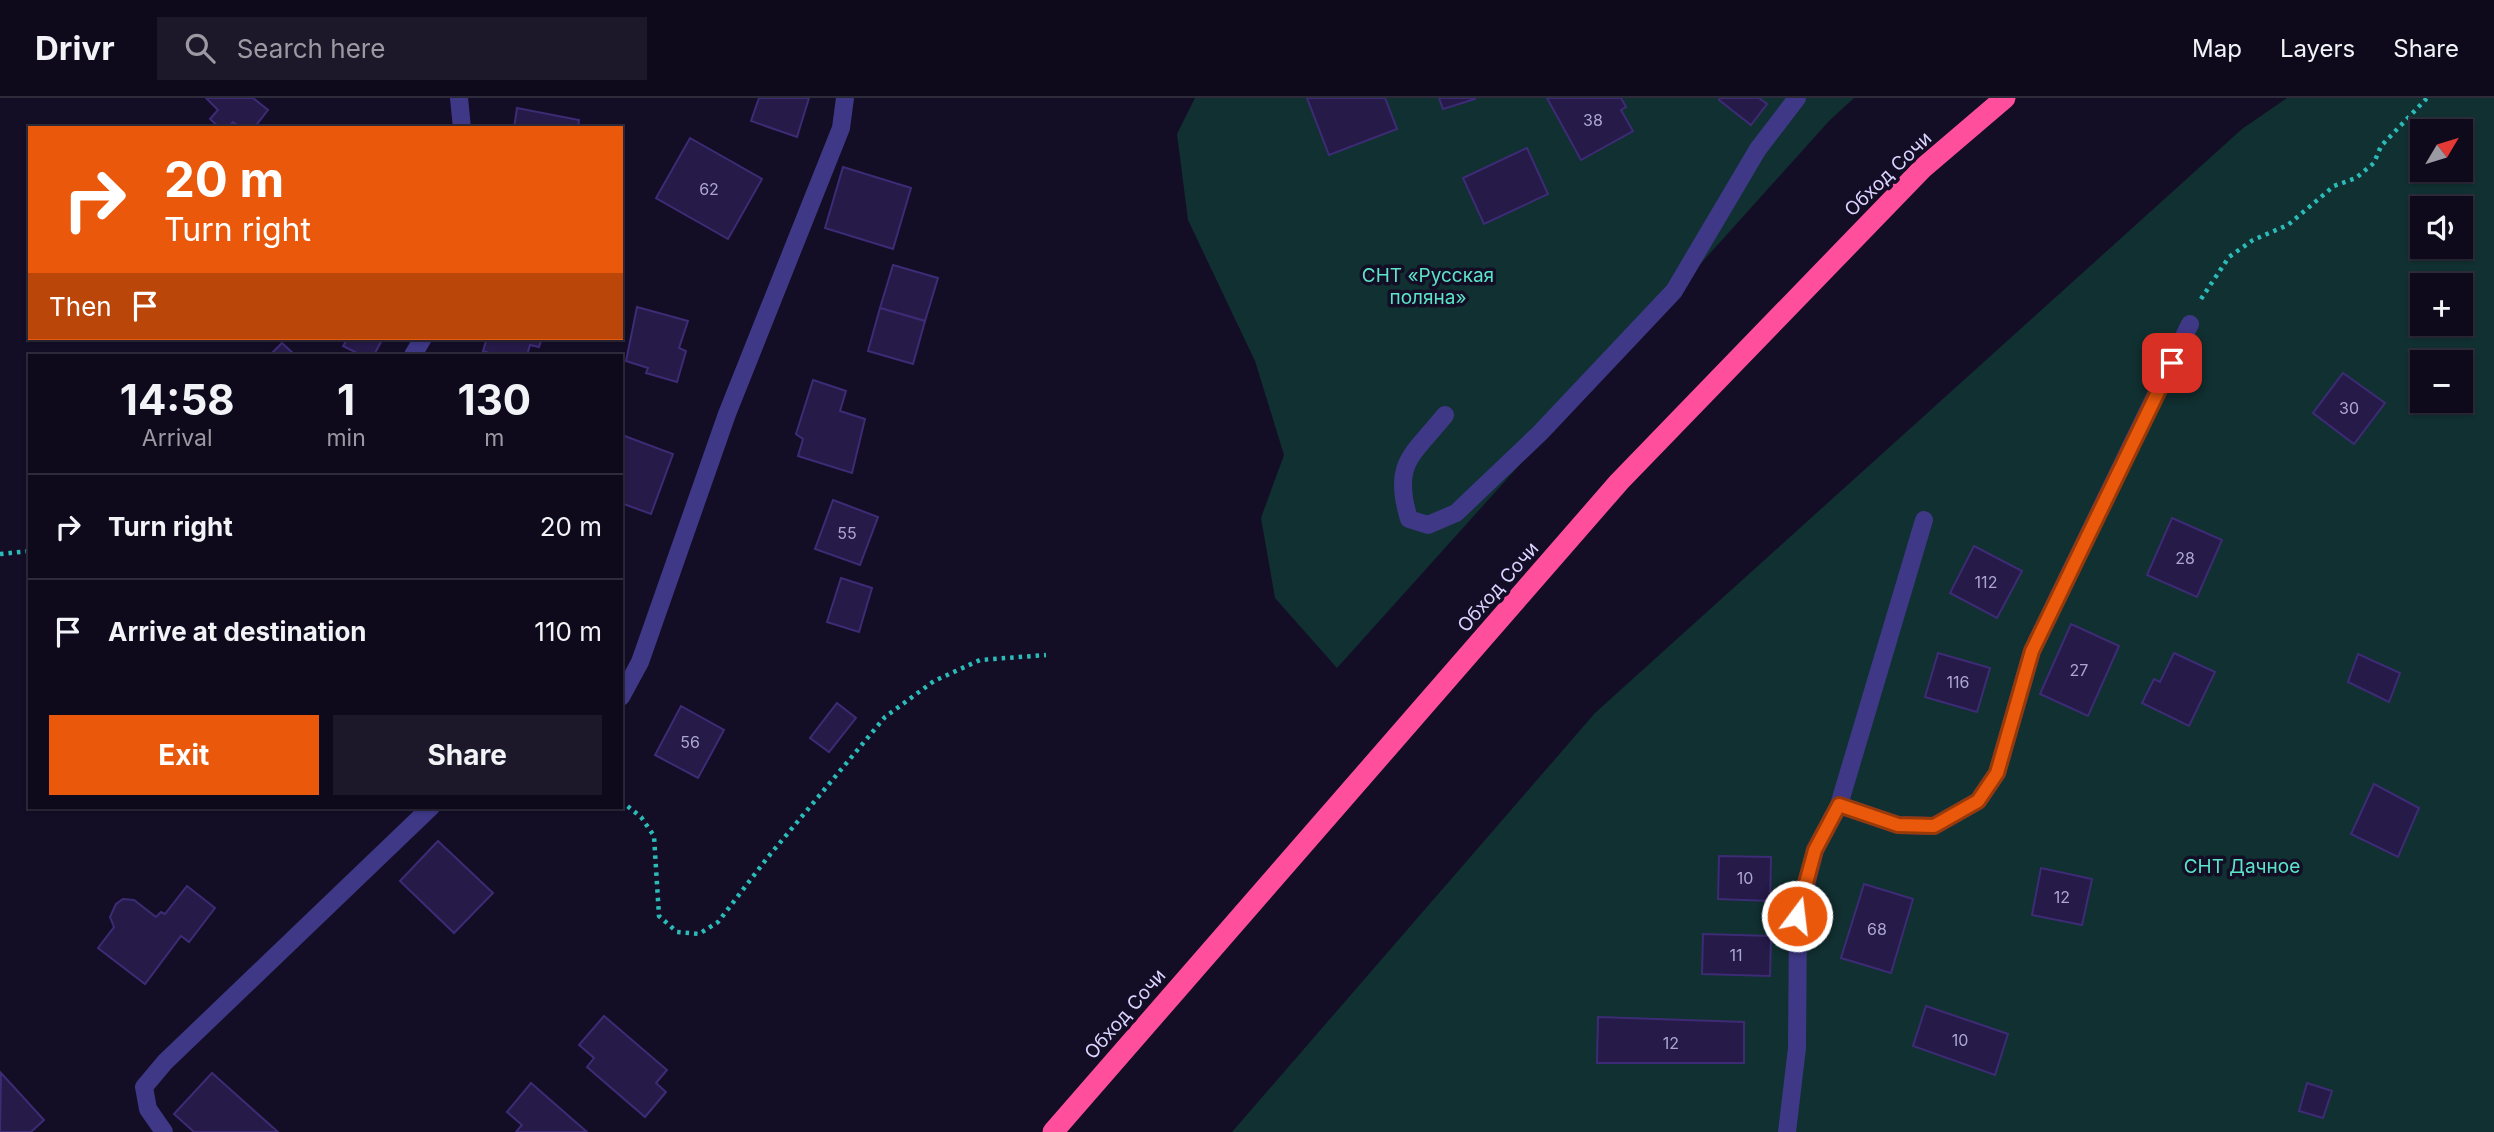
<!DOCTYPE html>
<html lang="en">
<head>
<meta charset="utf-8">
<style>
  :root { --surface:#0e0a1c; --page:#1c1829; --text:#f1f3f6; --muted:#9b9aa3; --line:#2e2b3b; --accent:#ea580c }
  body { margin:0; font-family:Inter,sans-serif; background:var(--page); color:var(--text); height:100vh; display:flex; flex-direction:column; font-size:26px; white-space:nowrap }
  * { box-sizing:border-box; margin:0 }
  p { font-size:23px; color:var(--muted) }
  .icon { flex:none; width:38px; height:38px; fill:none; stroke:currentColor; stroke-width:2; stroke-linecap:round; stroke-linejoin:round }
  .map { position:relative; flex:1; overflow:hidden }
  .sheet { position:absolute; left:28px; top:256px; width:595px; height:455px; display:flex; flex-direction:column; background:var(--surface); border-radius:0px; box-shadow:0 2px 5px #0004,0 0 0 2px var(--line) }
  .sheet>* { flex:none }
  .banner { position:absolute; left:28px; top:28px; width:595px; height:214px; border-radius:0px; box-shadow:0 2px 5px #0004,0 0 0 2px var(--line); background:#ea580c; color:#fff; overflow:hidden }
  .needle { width:46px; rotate:52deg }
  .controls { position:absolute; left:2410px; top:21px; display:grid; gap:14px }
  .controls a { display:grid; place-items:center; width:63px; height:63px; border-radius:0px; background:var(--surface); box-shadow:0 2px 5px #0004,0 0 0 2px var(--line); font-size:35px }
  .pin { position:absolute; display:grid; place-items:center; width:60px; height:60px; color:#fff; margin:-30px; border-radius:14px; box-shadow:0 4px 10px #0006 }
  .me { position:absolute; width:77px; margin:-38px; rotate:15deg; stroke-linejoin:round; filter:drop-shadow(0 0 5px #0008) }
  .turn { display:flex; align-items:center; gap:24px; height:147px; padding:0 21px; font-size:32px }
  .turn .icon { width:91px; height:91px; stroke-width:2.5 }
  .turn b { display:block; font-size:49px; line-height:60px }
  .then { display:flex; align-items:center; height:66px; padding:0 21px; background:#0003; gap:14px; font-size:26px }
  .eta { display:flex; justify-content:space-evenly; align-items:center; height:119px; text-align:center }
  .eta b { font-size:42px; font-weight:700; line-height:49px }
  .action { display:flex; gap:14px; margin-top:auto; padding:14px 21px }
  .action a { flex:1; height:80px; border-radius:0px; background:var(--accent); color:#fff; font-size:28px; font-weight:700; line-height:80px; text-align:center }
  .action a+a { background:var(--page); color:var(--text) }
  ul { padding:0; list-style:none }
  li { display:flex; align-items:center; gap:21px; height:105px; padding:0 21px; border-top:2px solid var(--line) }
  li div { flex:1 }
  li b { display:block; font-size:26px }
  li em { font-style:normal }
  header { display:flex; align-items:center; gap:42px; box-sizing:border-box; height:98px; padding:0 35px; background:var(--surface); border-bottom:2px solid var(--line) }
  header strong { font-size:33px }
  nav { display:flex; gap:38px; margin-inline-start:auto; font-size:24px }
  .search { width:490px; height:63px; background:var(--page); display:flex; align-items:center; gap:18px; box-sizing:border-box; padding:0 24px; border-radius:0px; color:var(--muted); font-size:26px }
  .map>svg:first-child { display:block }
</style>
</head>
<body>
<header>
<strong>Drivr</strong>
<div class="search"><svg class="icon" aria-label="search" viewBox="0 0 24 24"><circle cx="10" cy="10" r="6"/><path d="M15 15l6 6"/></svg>Search here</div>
<nav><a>Map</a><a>Layers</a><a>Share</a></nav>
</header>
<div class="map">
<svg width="2494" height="1034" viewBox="0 0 2494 1034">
  <rect width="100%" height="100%" fill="#130e26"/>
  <g fill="#113031" fill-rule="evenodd">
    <path d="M1195,0H1854L1829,23L1337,570L1275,500L1261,420L1284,357L1255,263L1188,122L1177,36Z"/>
    <path d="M2287,0H2494V1034H1232L1595,615L2242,31ZM2422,33H2460V72H2422ZM2422,110H2460V149H2422ZM2422,187H2460V226H2422ZM2422,264H2460V303H2422Z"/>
  </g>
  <g fill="#251a48" stroke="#3d2b75" stroke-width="2">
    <path d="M253,0L268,12L254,30H241L233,24L228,30H220L210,21L218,12L206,0Z"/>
    <path d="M759,0H809L797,39L751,23Z"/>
    <path d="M1307,0H1385L1397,31L1329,57Z"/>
    <path d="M1439,0H1475V1L1443,11Z"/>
    <path d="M1547,0H1621L1626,9L1621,12L1633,33L1581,62Z"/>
    <path d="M1720,0H1759L1767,6L1751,27L1719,2Z"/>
    <path d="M517,10L579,22L578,30H514Z"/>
    <path d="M690,40L762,81L728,141L656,100Z"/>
    <path d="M1527,50L1548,96L1484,126L1463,80Z"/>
    <path d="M843,69L911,90L893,151L825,130Z"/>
    <path d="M893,167L938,180L925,223L880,210Z"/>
    <path d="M637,209L688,223L679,250L686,253L677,284L646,275L648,270L626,263Z"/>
    <path d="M880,210L925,223L913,266L868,253Z"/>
    <path d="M348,240H383L374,257H361L343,248Z"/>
    <path d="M487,240H542L539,249L530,247L527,257H496L483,253Z"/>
    <path d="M282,245L295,257H270Z"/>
    <path d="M2343,275L2385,305L2354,346L2313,315Z"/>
    <path d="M813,282L846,293L840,313L865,321L852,375L798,358L803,341L796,336Z"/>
    <path d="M622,337L673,356L651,416L621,405Z"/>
    <path d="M833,402L878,419L860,467L815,451Z"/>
    <path d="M2172,420L2222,442L2197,499L2147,477Z"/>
    <path d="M1974,448L2022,473L1997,520L1950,495Z"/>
    <path d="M841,480L872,490L859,534L827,524Z"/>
    <path d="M2071,526L2119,548L2088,618L2040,596Z"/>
    <path d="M1938,555L1990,570L1977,614L1925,599Z"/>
    <path d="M2174,555L2215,574L2189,628L2142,605L2154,581L2160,584Z"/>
    <path d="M2358,556L2400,575L2389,604L2348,584Z"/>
    <path d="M837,605L856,620L829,654L810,640Z"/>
    <path d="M681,608L724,632L698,680L655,657Z"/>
    <path d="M2374,686L2419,710L2398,759L2351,736Z"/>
    <path d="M438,743L493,795L454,835L400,783Z"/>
    <path d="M1719,758L1771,759L1770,803L1718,801Z"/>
    <path d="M2041,770L2092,781L2082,827L2032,817Z"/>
    <path d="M1864,786L1913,801L1891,875L1841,860Z"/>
    <path d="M187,788L215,810L189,844L181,838L145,886L98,850L114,829L110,819L116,806L123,801L134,802L156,819L161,814L165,816Z"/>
    <path d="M1703,836L1771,838L1770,878L1702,876Z"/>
    <path d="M1926,908L2008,936L1995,977L1913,948Z"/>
    <path d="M604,918L667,972L656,985L666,994L645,1019L587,969L594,960L579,947Z"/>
    <path d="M1598,919L1744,924V965H1597Z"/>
    <path d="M1,975L44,1022L31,1034H0Z"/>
    <path d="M212,975L278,1034H194L174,1016Z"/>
    <path d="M531,985L587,1034H516L522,1027L507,1014Z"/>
    <path d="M2307,985L2332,993L2323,1020L2299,1013Z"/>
  </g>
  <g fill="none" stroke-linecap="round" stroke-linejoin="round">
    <g stroke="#2bbcb9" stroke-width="4.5" stroke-dasharray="3.5 5" stroke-linecap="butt">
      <path d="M2201,201L2229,159L2253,142L2288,127L2334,88L2356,80L2374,65L2381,48L2427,0"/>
      <path d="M0,456L30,453"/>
      <path d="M621,703L641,719L654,738L659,818L677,834L699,836L718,824L768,759L885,619L934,583L980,562L1046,557"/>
    </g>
    <g stroke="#3e3887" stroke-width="18">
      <path d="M459,0L462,30"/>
      <path d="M413,257L423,240"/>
      <path d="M1445,317C1412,358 1392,365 1409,421L1428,427L1456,415L1540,335L1674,193L1758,51L1797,0"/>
      <path d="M621,599L640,564L727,316L841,30L845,0"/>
      <path d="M1839,707L1898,727L1934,728L1978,703L1997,675L2032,553L2190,226"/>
      <path d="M164,1034L148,1011L144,989L165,964L431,709"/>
    </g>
    <path stroke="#3e3887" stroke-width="18" d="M1787,1034L1797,950L1798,818L1815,752L1839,707L1924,422"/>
    <path stroke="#ff4f9c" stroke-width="21" d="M1053,1034L1619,384L1923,70L2005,0"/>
  </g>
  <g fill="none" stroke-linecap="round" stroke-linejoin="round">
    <defs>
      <path id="route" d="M1797,818L1815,752L1839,707L1898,727L1934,728L1978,703L1997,675L2032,553L2172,265"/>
    </defs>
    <use href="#route" stroke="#983908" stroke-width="18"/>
    <use href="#route" stroke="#ea580c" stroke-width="12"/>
  </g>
  <g text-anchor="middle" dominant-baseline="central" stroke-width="7" stroke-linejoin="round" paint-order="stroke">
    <g font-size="16" fill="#ada6d1">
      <text x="1593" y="22">38</text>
      <text x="709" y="91">62</text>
      <text x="2349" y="310">30</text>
      <text x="847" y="435">55</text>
      <text x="2185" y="460">28</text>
      <text x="1986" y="484">112</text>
      <text x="2079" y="572">27</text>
      <text x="1958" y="584">116</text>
      <text x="690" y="644">56</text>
      <text x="1745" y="780">10</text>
      <text x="2062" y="799">12</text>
      <text x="1877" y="831">68</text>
      <text x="1736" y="857">11</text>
      <text x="1960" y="942">10</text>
      <text x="1671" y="945">12</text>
    </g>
    <g font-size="19" fill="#dad4ff" stroke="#130e26">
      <text transform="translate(1888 76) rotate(-44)">Обход Сочи</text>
      <text transform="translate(1498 489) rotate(-49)">Обход Сочи</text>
      <text transform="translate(1125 916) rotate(-49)">Обход Сочи</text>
    </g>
    <g font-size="19" fill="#5be4c8" stroke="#130e26">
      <text x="1428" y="177">СНТ «Русская<tspan x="1428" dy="22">поляна»</tspan></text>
      <text x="2242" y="768">СНТ Дачное</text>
    </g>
  </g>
</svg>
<div class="controls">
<a><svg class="needle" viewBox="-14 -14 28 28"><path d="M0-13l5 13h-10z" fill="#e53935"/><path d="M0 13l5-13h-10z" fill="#9b9aa3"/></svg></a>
<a><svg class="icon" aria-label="sound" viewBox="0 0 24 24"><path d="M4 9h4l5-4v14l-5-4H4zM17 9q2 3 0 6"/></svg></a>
<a>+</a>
<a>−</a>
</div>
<div class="pin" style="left:2172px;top:265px;background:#d93025"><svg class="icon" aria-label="arrive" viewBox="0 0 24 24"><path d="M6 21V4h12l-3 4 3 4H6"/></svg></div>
<svg class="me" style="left:1797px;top:818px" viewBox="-20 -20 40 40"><circle r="17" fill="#ea580c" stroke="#fff" stroke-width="3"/><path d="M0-11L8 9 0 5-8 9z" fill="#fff"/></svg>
<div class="banner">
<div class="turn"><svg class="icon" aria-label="right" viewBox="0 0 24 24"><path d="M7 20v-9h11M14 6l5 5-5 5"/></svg><div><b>20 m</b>Turn right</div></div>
<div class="then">Then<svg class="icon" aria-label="arrive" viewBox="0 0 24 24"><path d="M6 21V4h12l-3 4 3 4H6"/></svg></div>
</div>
<section class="sheet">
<div class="eta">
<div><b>14:58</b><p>Arrival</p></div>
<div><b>1</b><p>min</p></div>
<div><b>130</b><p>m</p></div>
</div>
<ul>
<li><svg class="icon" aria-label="right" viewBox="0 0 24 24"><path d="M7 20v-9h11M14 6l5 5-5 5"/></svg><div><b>Turn right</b></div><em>20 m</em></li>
<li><svg class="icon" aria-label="arrive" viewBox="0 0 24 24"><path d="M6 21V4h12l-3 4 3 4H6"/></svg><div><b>Arrive at destination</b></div><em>110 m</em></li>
</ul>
<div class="action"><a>Exit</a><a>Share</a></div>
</section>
</div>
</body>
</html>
